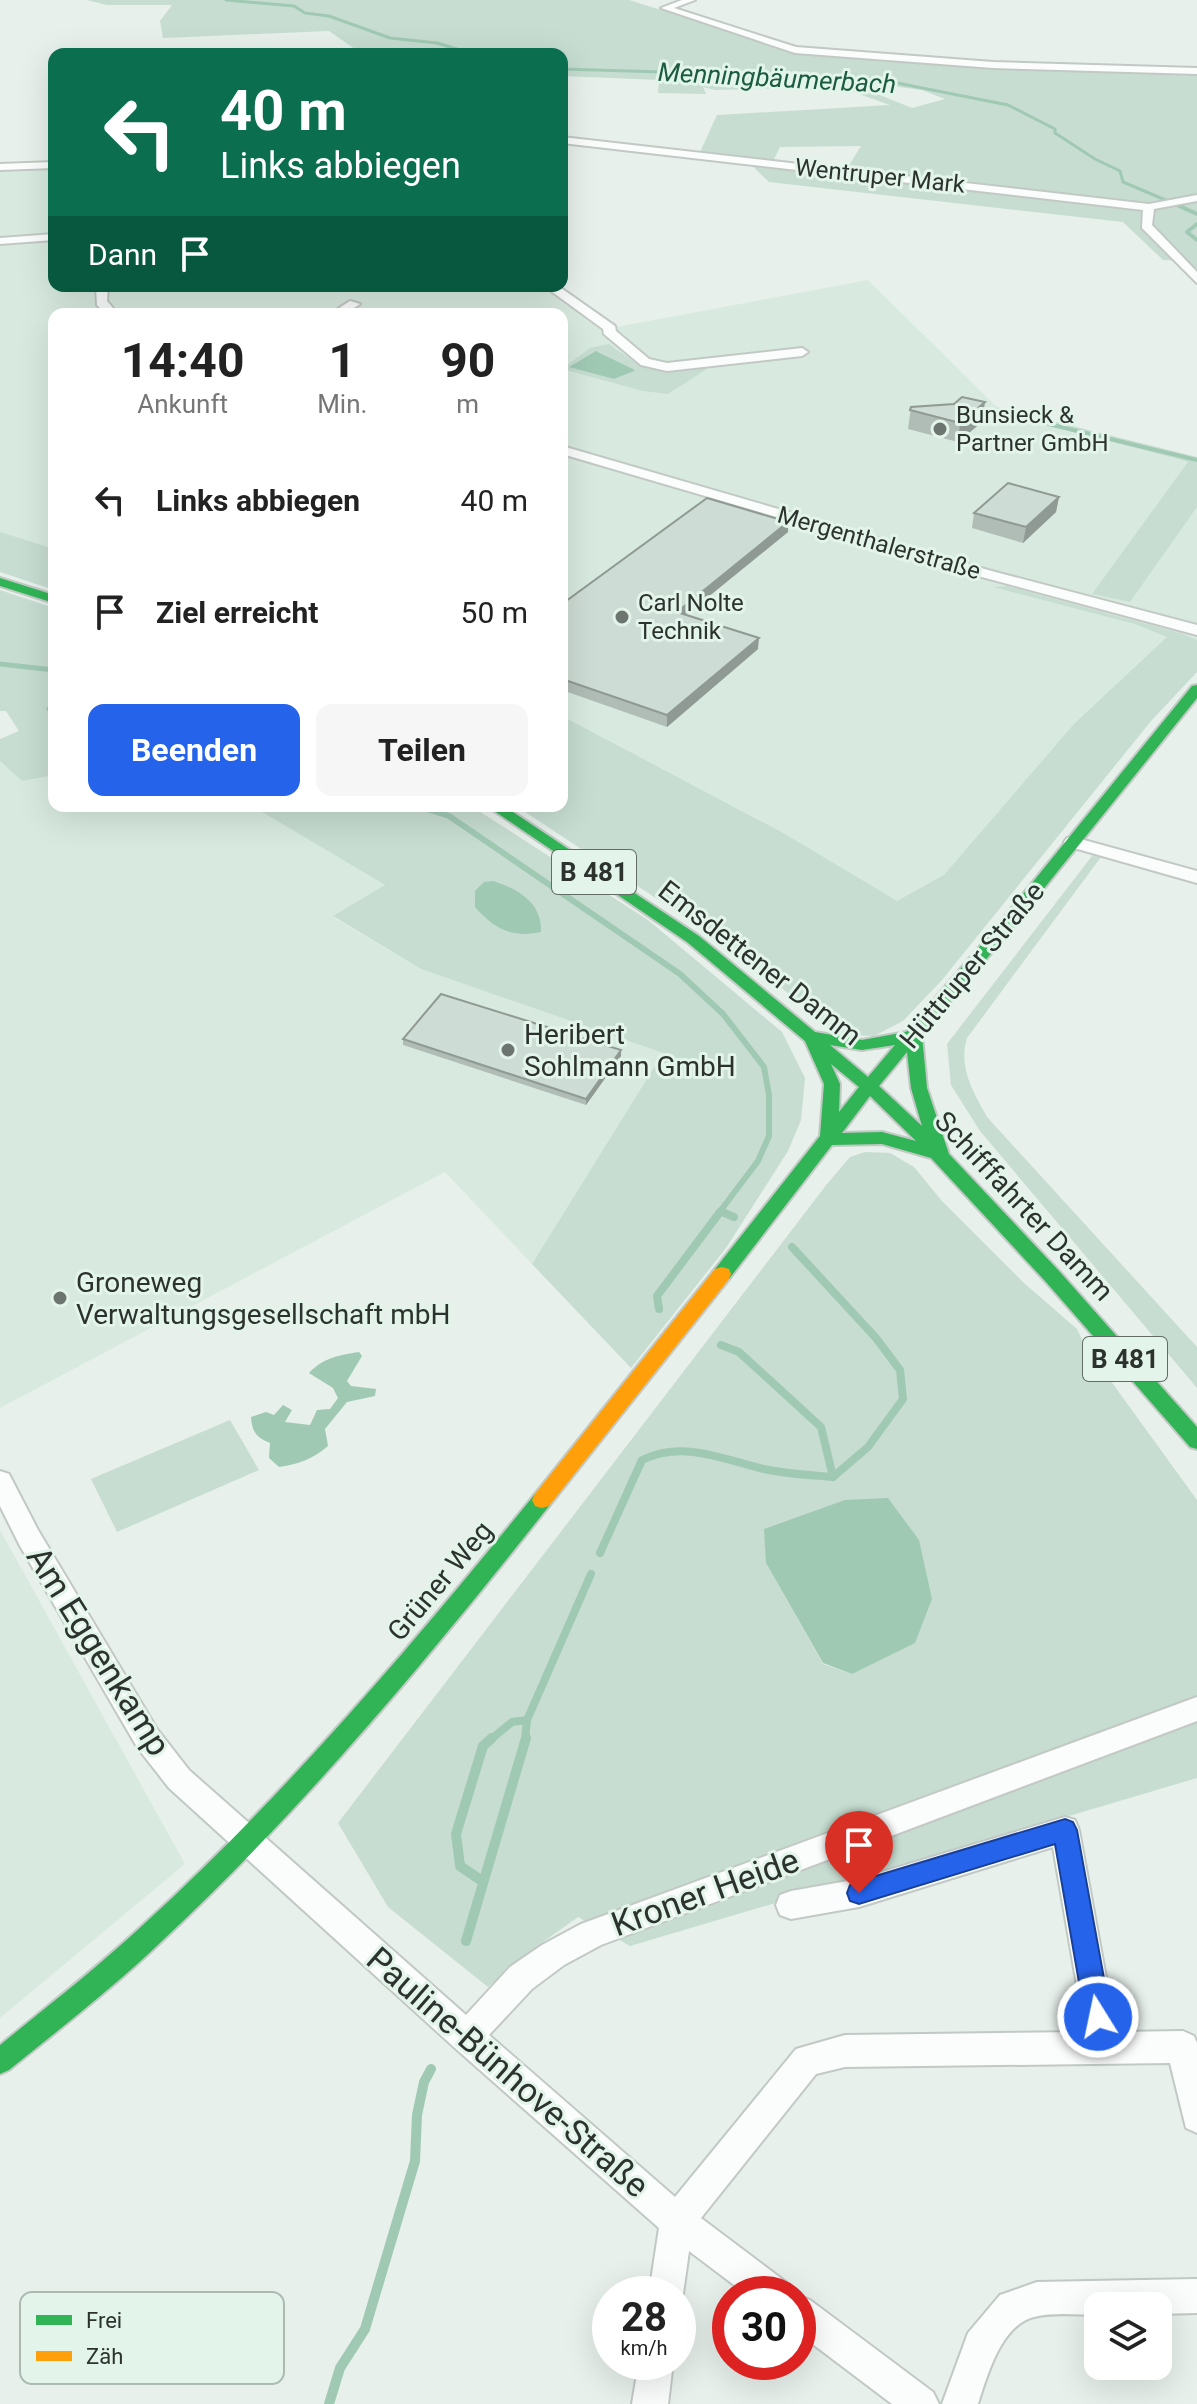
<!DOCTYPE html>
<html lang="de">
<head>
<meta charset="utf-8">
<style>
  :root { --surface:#fff; --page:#f6f6f6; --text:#222; --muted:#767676; --accent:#2563eb }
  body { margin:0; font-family:Roboto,sans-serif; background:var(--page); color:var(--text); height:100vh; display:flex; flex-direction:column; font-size:30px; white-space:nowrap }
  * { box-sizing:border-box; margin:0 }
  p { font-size:26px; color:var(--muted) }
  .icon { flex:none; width:44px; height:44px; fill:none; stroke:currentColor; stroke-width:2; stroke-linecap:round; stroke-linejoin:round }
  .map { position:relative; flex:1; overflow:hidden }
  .details { position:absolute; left:48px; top:308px; width:520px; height:504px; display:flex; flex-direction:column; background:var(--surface); border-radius:16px; box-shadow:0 8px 32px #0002 }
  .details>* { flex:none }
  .guide { position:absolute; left:48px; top:48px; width:520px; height:244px; border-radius:16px; box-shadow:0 8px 32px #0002; background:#0b6e4f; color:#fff; overflow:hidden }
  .buttons { position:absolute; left:1084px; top:2292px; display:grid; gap:16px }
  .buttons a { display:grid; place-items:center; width:88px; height:88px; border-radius:16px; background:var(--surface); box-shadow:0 8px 32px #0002; font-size:40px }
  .speed { position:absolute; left:592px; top:2276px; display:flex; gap:16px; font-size:40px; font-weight:700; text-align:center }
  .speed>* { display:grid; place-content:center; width:104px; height:104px; border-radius:50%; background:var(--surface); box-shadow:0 8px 32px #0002; line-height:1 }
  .speed small { font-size:20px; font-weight:400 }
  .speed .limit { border:12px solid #d22; background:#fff; color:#111 }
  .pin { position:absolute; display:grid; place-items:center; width:68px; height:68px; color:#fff; margin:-82px -34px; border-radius:50% 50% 50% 0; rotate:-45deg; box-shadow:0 0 8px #0007 }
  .pin .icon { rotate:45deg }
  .me { position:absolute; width:88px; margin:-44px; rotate:350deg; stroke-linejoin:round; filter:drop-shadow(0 0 6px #0008) }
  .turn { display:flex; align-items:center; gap:28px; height:168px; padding:0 40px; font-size:36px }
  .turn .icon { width:104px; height:104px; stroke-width:2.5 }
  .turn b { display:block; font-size:56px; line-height:68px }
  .then { display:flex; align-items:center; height:76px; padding:0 40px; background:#0003; gap:16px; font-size:30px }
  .eta { display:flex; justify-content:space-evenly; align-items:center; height:136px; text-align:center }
  .eta b { font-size:48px; font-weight:700; line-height:56px }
  .button { display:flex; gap:16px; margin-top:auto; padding:16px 40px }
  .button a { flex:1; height:92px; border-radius:16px; background:var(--accent); color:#fff; font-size:32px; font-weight:700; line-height:92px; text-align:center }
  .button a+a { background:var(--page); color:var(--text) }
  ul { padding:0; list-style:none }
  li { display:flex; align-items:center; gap:24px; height:112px; padding:0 40px }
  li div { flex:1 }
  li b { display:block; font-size:30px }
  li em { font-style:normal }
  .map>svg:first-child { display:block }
</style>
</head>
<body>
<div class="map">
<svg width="1197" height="2404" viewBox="0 0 1197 2404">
  <rect width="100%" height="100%" fill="#e7f0eb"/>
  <g fill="#d8eae0">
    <path d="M0,163H54V286H555L611,328L868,280L1004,414L1197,465V665L923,981L562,806V314H54V577L0,559Z"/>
    <path d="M0,761L22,781L54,775V806H252L385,885L333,917L421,969L663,1053L532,1264L445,1172L0,1408Z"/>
    <path d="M0,1530L185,1864L0,2018Z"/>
  </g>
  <g fill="#c7ddd1" fill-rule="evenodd">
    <path d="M87,0H629L802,54L972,65L1197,73V272L1187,261L1163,260L1123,222L769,182L748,162L1014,192V188L846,170L861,146L780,147L773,161L700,152L717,115L890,105L839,87L715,90L703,87L706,94L658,93L659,80L562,76V54H362L329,31L163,38L160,21L172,5H107ZM860,82L922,90L945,99L912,108L860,87L857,83Z"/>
    <path d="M609,344C650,375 659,373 710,367L668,394L643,391L562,369L590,348ZM599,352L635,370L614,379L569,366Z"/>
    <path d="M996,407L1197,457V507L1130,602L1092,594L1188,462L1004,414Z"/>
    <path d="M0,532L54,549V590L0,572Z"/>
    <path d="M1007,586L1183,634L1197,640V672L1151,721L942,980L903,1021L874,1036L846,1035L829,1028L763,972L709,933L516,806H562V716L785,834L897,901L944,875L1074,724L1167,637L1135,624L993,587Z"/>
    <path d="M0,590L54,608V775L22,781L0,761V739L19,731L6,711H0Z"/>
    <path d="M252,806H471L648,920L782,1032L805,1078L801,1120L788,1151L726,1248L631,1368L532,1264L663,1053L421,969L333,916L385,885Z"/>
    <path d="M1092,856L1101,857L967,1038C958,1067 973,1092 987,1117L1197,1347V1388L980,1131L951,1085L947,1044Z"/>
    <path d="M865,1152L890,1153L914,1167L942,1201L1024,1283L1077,1329L1084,1344L1197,1500V1778L630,1946L578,1917L526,1954L488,1987L388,1907L338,1823L827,1184L850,1157ZM766,1563L852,1674L823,1664Z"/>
    <path d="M230,1420L259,1470L117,1532L91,1479Z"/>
  </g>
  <g fill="#a0c9b4">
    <path d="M596,351L635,370L634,371L614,379L569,367Z"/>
    <path d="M493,881C518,889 542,902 541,932C513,938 495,930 475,907V891L484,882Z"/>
    <path d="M359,1352L362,1356L347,1381L351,1386L376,1389L375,1396L347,1402L325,1429L328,1446C313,1459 299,1464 279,1467L269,1458L270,1443C257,1438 252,1432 251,1417L266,1412L274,1415L283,1405L292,1410L285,1422L310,1425L317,1410L330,1409L338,1398L333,1388L309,1373C323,1358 339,1355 359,1352Z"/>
    <path d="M888,1498L919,1540L932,1599L915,1643L852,1674L823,1663L766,1563L764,1529L845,1500Z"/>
  </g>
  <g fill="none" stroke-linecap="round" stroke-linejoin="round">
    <g stroke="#a0c9b4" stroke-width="3">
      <path d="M226,0L294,6L305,13L329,16L390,38L437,43L473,54"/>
      <path d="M562,69L663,72L710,80L760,76L877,79L1008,105L1055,129V133L1095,159L1120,171L1123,182L1182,207"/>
    </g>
    <g stroke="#a0c9b4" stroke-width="4">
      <path d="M1177,205L1197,214"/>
      <path d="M1197,224L1187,232L1197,240"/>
      <path d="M1003,413L1197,460"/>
    </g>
    <g stroke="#a0c9b4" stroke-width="5">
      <path d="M0,664L54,670"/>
      <path d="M49,709L54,701"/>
    </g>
    <g stroke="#a0c9b4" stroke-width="6">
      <path d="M418,806L449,816L680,974L723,1014L764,1067L769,1095V1136L758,1161L718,1214"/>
      <path d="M721,1212L727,1214"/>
    </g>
    <g stroke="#a0c9b4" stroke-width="8">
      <path d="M722,1212L734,1217"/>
      <path d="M792,1247L876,1338L900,1370L903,1399L868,1447L833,1477"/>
      <path d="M659,1309L657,1296L720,1212"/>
      <path d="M600,1553L642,1460C683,1440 722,1459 764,1469C787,1474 810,1475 833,1477L821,1427L739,1352L721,1345"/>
      <path d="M490,1740L512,1722L527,1720"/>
      <path d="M525,1740L527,1720L591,1574"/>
    </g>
    <g stroke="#a0c9b4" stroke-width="10">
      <path d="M482,1881L460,1866L456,1834L483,1746L492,1738"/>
      <path d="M466,1941L526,1738"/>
      <path d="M329,2404L340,2368L365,2329L415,2161L417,2115L424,2082L431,2069"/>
    </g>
    <defs>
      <g id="street">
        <path d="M682,0H695L674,8L796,47L993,62L1197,68V74L993,68L795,53L661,8Z"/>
        <path d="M562,137L1149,204L1197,195V201L1154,209L1152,225L1197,272V283L1142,228L1143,210L562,143Z"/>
        <path d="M54,162V168L0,170V164Z"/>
        <path d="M54,234V240L0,244V238Z"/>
        <path d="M96,286H108L107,301L118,314H105L97,305Z"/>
        <path d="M544,286H558L615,326L616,331L649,359L667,363L802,348L808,352L802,356L667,371L641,365L604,334L603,329Z"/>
        <path d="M350,301L360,304L345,314H330Z"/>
        <path d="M562,446L988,570L1197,625V635L978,576L562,454Z"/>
        <path d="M1073,837L1197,871V883L1067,846L1064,842L1067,838Z"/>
        <path d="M0,1471L9,1474L38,1530L157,1729L189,1770L466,2015L510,1967L542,1945L581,1924L1197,1697V1721L601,1945L564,1965L532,1989L489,2035L675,2197L796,2049L845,2035L1085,2032L1053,1847L859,1907L791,1919L780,1915L776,1905L780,1895L791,1891L859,1879L1065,1817L1075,1820L1079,1830L1116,2032L1183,2031L1194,2036L1197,2043V2133L1186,2128L1170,2063L845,2067L816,2074L701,2218L786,2282L791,2294H746L689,2251L683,2294L678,2306V2294H649L659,2228L455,2048L169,1788L137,1747L20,1546L0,1506Z"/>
        <path d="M1197,2279V2313L1158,2314V2306H1098V2315C1078,2315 1054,2312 1034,2317C1001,2325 987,2376 978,2404H942L968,2333L1000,2295L1037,2282Z"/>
        <path d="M798,2295L810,2300L933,2392L939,2404H892L798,2333Z"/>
        <path d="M639,2362H673L668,2404H632Z"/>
      </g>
      <g id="fast">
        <path d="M0,578L54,595V603L0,586Z"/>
        <path d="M1197,685V698L1005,937L922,1035L927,1088L949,1154L1060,1272L1197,1427V1449L1190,1447L1046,1282L931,1158L882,1144L832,1145L729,1279H715L713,1274L715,1269L820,1136L824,1084L805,1041L687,942L487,806H504L699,936L815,1032L862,1040L906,1032L993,931L1192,686ZM830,1045L862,1050L895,1045L868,1077ZM907,1052L911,1088L922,1126L879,1086ZM831,1064L859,1087L839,1112L840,1084ZM870,1096L916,1141L882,1132L842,1133Z"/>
        <path d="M542,1492L549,1494L552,1500L549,1506C429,1658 304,1808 162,1941C114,1987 61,2028 9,2070L0,2074V2045C49,2005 98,1967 144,1924C287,1793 413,1644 535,1494Z"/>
      </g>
      <path id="slow" d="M722,1267L729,1269L731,1274L729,1279L549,1506L542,1508L535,1506L532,1500L535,1494L715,1269Z"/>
    </defs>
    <use href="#street" stroke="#c2c9c5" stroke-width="4"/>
    <use href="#fast" stroke="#c2c9c5" stroke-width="4"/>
    <use href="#slow" stroke="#c2c9c5" stroke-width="4"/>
    <use href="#street" fill="#fbfdfc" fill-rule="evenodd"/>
    <use href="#fast" fill="#30b455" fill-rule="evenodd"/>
    <use href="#slow" fill="#ff9f0a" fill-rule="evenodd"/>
  </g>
  <g fill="#b0bdb6">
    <path d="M911,407L982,422L958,442L908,429Z"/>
    <path d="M1059,497L1056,512L1023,543L972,528L974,513Z"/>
    <path d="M788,522V532L686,615L758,649L667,727L562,690V604Z"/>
    <path d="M403,1039L621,1050V1056L586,1105L403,1045Z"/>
  </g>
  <g fill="#909a94">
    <path d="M985,402L982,422L958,442L960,423Z"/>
    <path d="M1059,497L1056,512L1023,543L1026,527Z"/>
    <path d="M788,522V532L676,623L677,612Z"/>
    <path d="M759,638L758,649L667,727V715Z"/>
    <path d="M621,1050V1056L586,1105V1099Z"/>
  </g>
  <g fill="#cddcd4" stroke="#909a94" stroke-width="2">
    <path d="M962,397L985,402L960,423L910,410L911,407L954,404Z"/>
    <path d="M1008,483L1059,497L1026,527L974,513Z"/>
    <path d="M707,498L788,522L677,612L759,638L667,715L562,679V604Z"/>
    <path d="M441,994L621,1050L586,1099L403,1039Z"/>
  </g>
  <path fill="#2563eb" stroke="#184099" stroke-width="2" d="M1065,1819L1073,1822L1077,1830L1111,2017L1107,2026L1098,2030L1089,2026L1085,2017L1055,1844L859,1904L850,1901L847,1893L850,1885L859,1881Z"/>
  <g fill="#6d7571" stroke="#e3f4ea" stroke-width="3">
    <circle cx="940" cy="429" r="8"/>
    <circle cx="622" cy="617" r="8"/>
    <circle cx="508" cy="1050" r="8"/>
    <circle cx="60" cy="1298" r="8"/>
  </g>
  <g text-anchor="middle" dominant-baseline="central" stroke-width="6" stroke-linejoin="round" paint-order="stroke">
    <g font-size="24" fill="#2c332f" stroke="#e3f4ea">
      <text transform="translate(880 176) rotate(6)">Wentruper Mark</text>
      <text transform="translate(879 543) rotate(16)">Mergenthalerstraße</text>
    </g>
    <g font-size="24" fill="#2c332f" stroke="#e3f4ea" text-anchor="start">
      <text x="956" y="415">Bunsieck &amp;<tspan x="956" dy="28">Partner GmbH</tspan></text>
      <text x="638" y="603">Carl Nolte<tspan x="638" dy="28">Technik</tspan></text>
    </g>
    <g font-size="26" font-style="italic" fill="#1b5c40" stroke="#e3f4ea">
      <text transform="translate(777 78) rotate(3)">Menningbäumerbach</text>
    </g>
    <g fill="#e3f4ea" stroke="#636d67" stroke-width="2">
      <rect x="552" y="850" width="84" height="44" rx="6"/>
      <rect x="1083" y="1337" width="84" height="44" rx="6"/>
    </g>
    <g font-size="26" font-weight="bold" fill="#2c332f">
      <text x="594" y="872">B 481</text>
      <text x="1125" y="1359">B 481</text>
    </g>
    <g font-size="28" fill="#2c332f" stroke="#e3f4ea">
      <text transform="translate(760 963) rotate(38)">Emsdettener Damm</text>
      <text transform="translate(972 965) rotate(-50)">Hüttruper Straße</text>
      <text transform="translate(1024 1206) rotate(47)">Schifffahrter Damm</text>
      <text transform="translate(440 1581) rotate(-50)">Grüner Weg</text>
    </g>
    <g font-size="28" fill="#2c332f" stroke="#e3f4ea" text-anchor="start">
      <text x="524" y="1034">Heribert<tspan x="524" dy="32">Sohlmann GmbH</tspan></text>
      <text x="76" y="1282">Groneweg<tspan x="76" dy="32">Verwaltungsgesellschaft mbH</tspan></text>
    </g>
    <g font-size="34" fill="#2c332f" stroke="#e3f4ea">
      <text transform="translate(99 1651) rotate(58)">Am Eggenkamp</text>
      <text transform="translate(705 1892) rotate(-20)">Kroner Heide</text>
      <text transform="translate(508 2072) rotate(41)">Pauline-Bünhove-Straße</text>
    </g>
  </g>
  <rect x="20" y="2292" width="264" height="92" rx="12" fill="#e3f4ea" stroke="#acbab2" stroke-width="2"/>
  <rect x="36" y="2315" width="36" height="10" fill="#30b455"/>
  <rect x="36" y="2351" width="36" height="10" fill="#ff9f0a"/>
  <g font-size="22" fill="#2c332f">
    <text x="86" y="2328">Frei</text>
    <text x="86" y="2364">Zäh</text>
  </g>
</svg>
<div class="buttons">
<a><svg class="icon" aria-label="layers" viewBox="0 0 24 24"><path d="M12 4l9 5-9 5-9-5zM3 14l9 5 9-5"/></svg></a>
</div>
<div class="speed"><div>28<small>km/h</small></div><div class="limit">30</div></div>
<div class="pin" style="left:859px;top:1893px;background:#d93025"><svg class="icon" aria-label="arrive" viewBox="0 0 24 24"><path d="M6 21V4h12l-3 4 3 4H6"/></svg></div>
<svg class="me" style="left:1098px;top:2017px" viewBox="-20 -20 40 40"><circle r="17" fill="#2563eb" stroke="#fff" stroke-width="3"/><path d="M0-11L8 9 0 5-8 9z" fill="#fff"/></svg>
<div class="guide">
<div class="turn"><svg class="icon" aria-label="left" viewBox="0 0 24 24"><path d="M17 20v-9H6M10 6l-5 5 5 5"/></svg><div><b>40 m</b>Links abbiegen</div></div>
<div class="then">Dann<svg class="icon" aria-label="arrive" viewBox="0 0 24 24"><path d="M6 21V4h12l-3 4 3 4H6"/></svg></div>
</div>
<section class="details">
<div class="eta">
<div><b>14:40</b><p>Ankunft</p></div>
<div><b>1</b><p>Min.</p></div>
<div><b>90</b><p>m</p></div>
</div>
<ul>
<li><svg class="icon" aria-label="left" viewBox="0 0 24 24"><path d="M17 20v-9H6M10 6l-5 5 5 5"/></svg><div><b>Links abbiegen</b></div><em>40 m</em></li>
<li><svg class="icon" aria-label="arrive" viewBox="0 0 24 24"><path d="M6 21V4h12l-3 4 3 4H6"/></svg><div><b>Ziel erreicht</b></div><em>50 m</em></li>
</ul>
<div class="button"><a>Beenden</a><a>Teilen</a></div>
</section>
</div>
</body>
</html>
